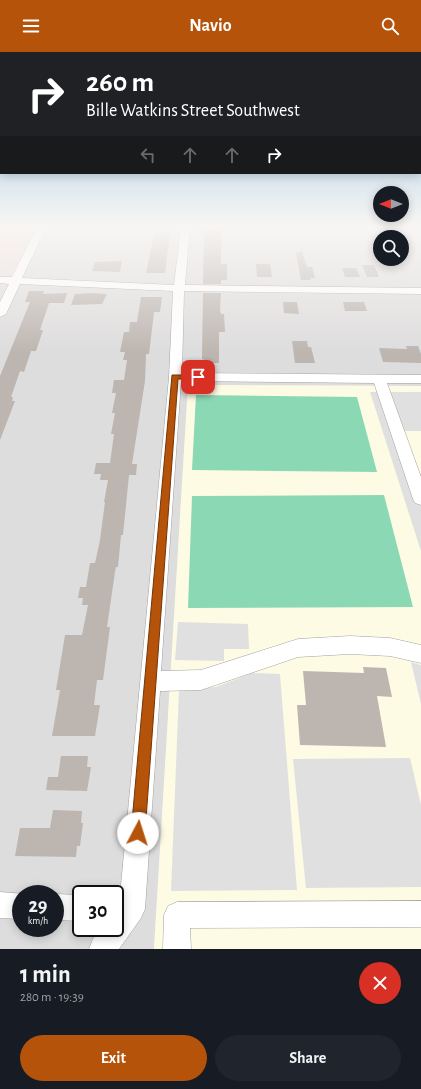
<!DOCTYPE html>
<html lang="en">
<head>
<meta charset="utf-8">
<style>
  :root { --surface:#171b24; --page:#20242c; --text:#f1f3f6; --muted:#9ea1a6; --accent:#b45309 }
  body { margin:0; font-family:"Alegreya Sans",sans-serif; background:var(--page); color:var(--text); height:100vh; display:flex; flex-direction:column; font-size:15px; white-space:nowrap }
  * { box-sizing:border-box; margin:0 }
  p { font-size:13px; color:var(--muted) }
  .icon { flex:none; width:22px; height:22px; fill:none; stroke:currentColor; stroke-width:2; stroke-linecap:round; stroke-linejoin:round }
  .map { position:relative; height:897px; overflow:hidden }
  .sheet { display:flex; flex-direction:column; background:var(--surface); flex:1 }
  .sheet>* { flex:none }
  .banner { position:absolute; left:0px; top:0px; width:421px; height:122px; box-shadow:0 2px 10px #0003; background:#202124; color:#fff; overflow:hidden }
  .needle { width:26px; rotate:270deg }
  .controls { position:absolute; left:373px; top:134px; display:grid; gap:8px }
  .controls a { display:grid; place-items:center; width:36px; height:36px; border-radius:50%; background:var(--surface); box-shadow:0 2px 10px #0003; font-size:20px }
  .speed { position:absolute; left:12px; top:833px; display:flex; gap:8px; font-size:20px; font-weight:700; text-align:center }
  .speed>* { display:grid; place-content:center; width:52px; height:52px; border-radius:50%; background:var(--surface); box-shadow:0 2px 10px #0003; line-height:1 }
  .speed small { font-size:10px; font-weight:400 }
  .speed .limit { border:2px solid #111; border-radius:6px; background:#fff; color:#111 }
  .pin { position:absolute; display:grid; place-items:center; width:34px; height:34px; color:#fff; margin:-17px; border-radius:8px; box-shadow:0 2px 6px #0006 }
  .me { position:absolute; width:44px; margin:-22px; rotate:5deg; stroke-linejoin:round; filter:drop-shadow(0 0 3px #0008) }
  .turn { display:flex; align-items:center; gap:14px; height:84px; padding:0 20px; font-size:18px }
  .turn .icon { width:52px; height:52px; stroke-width:2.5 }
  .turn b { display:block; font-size:28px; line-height:34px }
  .lanes { display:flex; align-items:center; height:38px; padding:0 20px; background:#0003; justify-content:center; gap:20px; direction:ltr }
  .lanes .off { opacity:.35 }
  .round { display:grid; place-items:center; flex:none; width:42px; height:42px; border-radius:21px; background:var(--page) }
  .overview { display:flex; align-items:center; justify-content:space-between; height:68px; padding:0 20px }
  h1 { font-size:24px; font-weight:600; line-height:30px }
  .cta { display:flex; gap:8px; margin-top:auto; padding:8px 20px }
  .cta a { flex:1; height:46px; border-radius:24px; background:var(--accent); color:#fff; font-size:16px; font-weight:600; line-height:46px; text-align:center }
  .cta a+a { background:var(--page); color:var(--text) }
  header { display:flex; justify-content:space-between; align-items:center; height:52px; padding:0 20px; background:var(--accent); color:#fff; font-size:18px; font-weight:600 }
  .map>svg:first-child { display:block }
</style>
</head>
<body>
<header><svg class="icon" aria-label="menu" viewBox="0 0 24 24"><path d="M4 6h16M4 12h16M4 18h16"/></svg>Navio<svg class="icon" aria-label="search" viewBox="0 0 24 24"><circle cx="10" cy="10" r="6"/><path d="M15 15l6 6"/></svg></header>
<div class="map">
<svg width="421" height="897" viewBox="0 0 421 897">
  <rect width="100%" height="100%" fill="#f0ece7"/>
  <path fill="#dedddd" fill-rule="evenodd" d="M36,176H421V334L188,333L154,897H0V227H11ZM380,185H402V207H380ZM21,842H55V876H21ZM81,842H115V876H81Z"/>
  <path fill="#efd8d9" d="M0,176H36L11,227H0Z"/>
  <path fill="#fdfbe3" d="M188,333L421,334V897H154Z"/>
  <g fill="#8bd9b4">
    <path d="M196,343L357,345L377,420L192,418Z"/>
    <path d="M384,443L413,555L188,556L192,444Z"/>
  </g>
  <g fill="#e0e0e0">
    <path d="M0,205L17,206L8,224H0V219H3L7,212H0Z"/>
    <path d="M370,340H421V379H404L421,426V499Z"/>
    <path d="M178,570L248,572L249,597H224V609L175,608Z"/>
    <path d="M411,610L421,613V652Z"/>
    <path d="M252,621L280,622L297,838L171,839L179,638L216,635Z"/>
    <path d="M410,706L421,753V835L306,836L293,707Z"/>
  </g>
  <g fill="#bdb5b0">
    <path d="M208,178H221V212H227V228H221V232H203L204,187L205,179Z"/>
    <path d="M160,181L170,182L165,221H146L154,182Z"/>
    <path d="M302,199L307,215H312L315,226H310L311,228H301L296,201Z"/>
    <path d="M122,209L120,220L92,219L95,210Z"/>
    <path d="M256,212H270L272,225H257Z"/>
    <path d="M362,213H374L379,225H367Z"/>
    <path d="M342,216H356L360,225H345Z"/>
    <path d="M29,239H44L43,242L67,241L64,251H49L40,278H43L36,299H31L24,320L20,319L11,345H13L12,349H15L0,388V324L30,250H25Z"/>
    <path d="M92,241L107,242L102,252L71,253L75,242Z"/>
    <path d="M203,241H221L220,258L221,262H224L225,280H219V311H205V308L202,307Z"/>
    <path d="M141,245H162L160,260H154L149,302H146L145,329L132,412H137L136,423H129L123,483H121L118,515H116L115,520L107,575H110L103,628H97L94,653H100L95,684H52L60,638H56L65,583H82L88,553H82L83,546H78L80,535H86L90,511H95L100,488L105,450H104L108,428H100L101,422H94L96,411H110L114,382H111L115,361H112L116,341H112L114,328H124L127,308H123L125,300H120L124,280H129L130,270H137Z"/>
    <path d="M283,250H297L299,262L284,261Z"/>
    <path d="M343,250H364L367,259H345Z"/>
    <path d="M292,289H307L308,295H311L315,311H295Z"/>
    <path d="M406,294H418L421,302V311L383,310L379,296L407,297Z"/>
    <path d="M363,615L386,616L392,645L377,644L386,695L300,693L297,653H306L303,619L364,621Z"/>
    <path d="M61,704H88L87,715H91L87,739L46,738L48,725H58Z"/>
    <path d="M53,758L82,759L81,771H83L80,794H77L76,805L15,804L20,776H50Z"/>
  </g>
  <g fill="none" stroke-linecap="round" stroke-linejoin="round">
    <defs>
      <g id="minor">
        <path d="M36,176H46L22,226L174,233L181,176H190L185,233L421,236V242L184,239L182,321L421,323V331H387L421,425V453L415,451L413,447L374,331L181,329L161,619L201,618L298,587L350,584L390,586L421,593V611L390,604L350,602L298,605L201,638L160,639L145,857L141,866L119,897H89L93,887L102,876H115V844H120L169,325L173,239L20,232L6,262L0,265V250L9,232L0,231V225H12Z"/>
        <path d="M0,840L24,842H21V867L0,866Z"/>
        <path d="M55,842L81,843V869L55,868Z"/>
        <path d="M421,849V875L190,876L191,897H163L164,863L168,854L177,850Z"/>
      </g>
    </defs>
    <use href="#minor" stroke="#a1a1a1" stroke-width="1"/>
    <use href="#minor" fill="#fff" fill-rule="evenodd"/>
  </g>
  <linearGradient id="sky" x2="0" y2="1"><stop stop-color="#8fc0e2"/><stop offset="0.58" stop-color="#f8f6f4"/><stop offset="1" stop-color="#f8f6f4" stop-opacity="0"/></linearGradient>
  <rect width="421" height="301" fill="url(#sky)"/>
  <path fill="#b45309" stroke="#753606" d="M172,323H198L202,325L198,327H178L145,781L143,785L138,787L133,785L131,781Z"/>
</svg>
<div class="controls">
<a><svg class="needle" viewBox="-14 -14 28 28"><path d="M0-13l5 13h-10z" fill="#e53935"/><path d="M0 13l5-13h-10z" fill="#9ea1a6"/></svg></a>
<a><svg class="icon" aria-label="search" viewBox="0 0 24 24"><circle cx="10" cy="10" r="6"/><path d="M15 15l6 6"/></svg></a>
</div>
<div class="speed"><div>29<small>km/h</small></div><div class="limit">30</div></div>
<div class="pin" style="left:198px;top:325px;background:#d93025"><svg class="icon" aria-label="arrive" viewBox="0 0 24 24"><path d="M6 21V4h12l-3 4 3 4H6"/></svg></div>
<svg class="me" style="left:138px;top:781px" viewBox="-20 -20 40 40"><circle r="19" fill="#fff"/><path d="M0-13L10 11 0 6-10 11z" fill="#b45309"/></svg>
<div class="banner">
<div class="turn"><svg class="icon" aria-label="right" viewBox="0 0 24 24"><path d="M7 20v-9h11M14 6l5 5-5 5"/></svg><div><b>260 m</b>Bille Watkins Street Southwest</div></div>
<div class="lanes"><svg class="icon off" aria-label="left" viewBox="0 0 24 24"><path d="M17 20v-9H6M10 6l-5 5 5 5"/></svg><svg class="icon off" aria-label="ahead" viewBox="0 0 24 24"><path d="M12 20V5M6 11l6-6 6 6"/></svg><svg class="icon off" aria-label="ahead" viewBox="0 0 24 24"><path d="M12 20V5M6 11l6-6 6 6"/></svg><svg class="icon" aria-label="right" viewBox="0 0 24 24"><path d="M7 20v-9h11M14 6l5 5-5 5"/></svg></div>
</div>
</div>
<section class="sheet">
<div class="overview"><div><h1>1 min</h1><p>280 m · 19:39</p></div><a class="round" style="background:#d93025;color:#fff"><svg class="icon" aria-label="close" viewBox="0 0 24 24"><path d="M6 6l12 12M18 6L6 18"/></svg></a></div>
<div class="cta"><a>Exit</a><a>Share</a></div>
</section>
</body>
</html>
